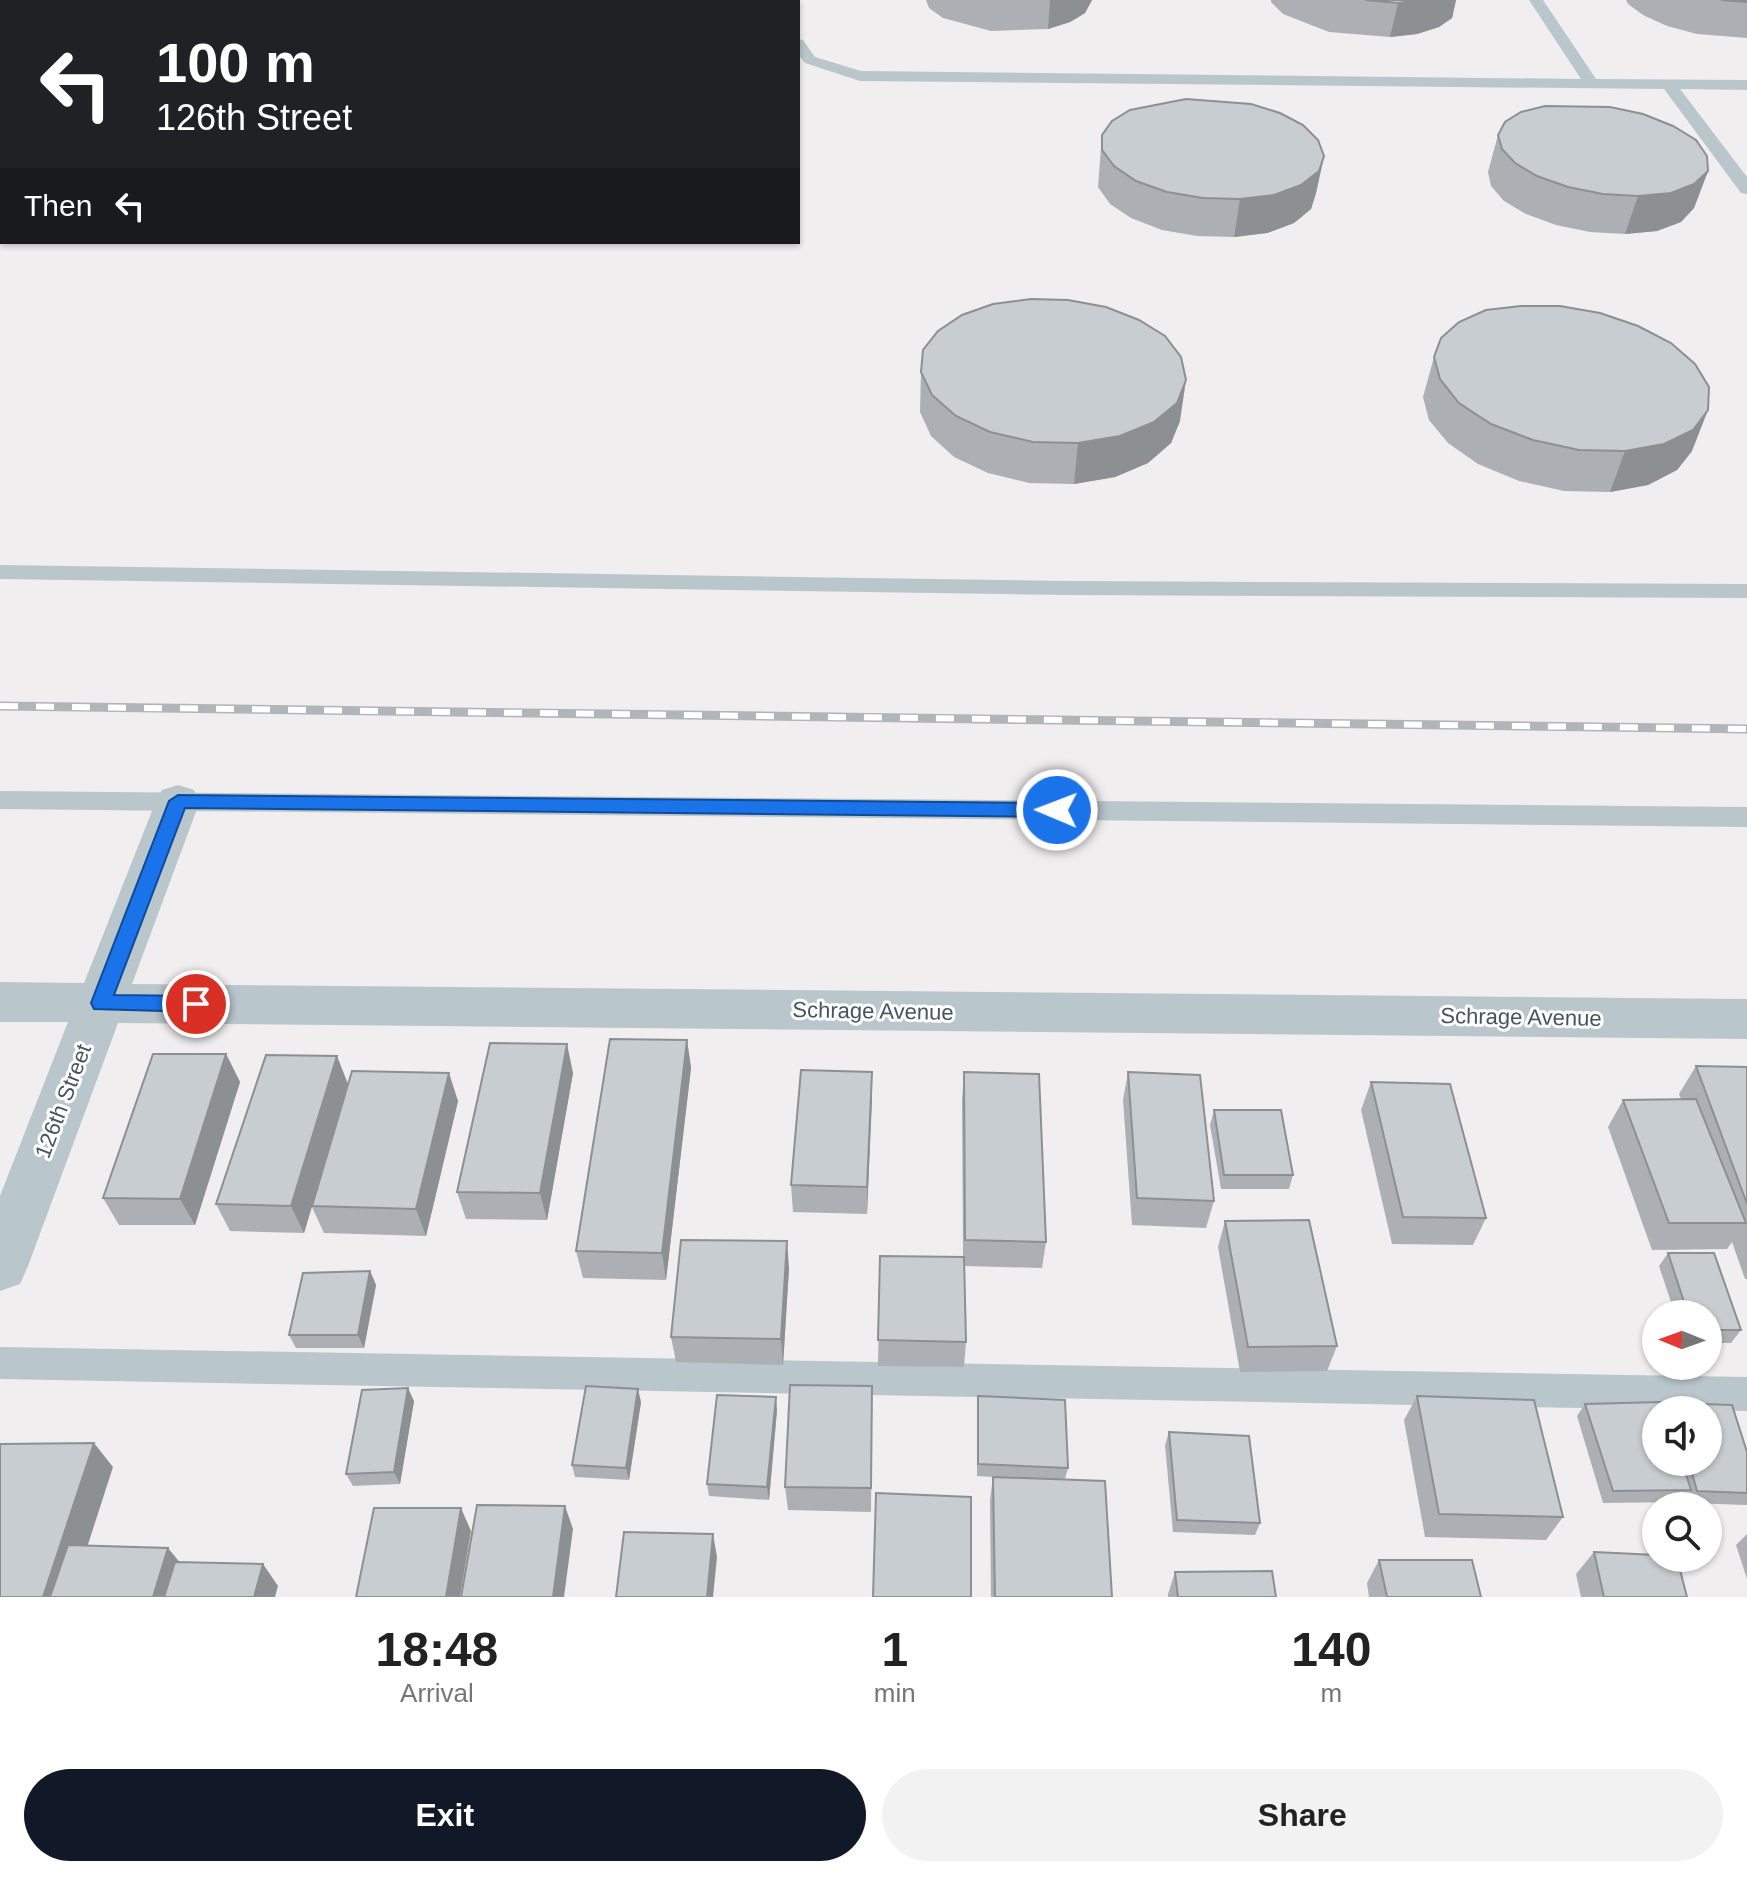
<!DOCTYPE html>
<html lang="en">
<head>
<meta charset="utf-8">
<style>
  :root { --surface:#fff; --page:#f2f2f2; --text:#222; --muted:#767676; --accent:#111827 }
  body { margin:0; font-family:Arial,sans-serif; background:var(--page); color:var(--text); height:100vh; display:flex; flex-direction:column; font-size:30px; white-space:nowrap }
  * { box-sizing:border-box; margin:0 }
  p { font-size:26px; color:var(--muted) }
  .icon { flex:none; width:44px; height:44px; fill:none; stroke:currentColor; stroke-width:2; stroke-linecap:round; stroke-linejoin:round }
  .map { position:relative; height:1597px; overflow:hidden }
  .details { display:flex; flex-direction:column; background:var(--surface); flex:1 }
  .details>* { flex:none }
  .guide { position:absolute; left:0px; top:0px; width:800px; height:244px; box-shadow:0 2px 6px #0004; background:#202124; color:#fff; overflow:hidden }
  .needle { width:52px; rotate:271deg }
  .fabs { position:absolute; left:1642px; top:1300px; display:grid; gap:16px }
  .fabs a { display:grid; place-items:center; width:80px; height:80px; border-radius:50%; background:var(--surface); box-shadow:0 2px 6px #0004; font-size:40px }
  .pin { position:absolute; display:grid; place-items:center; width:68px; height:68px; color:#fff; margin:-34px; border:4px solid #fff; border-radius:50%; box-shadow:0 2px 8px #0007 }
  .me { position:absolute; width:88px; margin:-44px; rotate:271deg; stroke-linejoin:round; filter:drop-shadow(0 0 6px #0008) }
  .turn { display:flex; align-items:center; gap:28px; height:168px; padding:0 24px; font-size:36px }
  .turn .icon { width:104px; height:104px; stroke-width:2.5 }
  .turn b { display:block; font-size:56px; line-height:68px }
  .then { display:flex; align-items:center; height:76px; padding:0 24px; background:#0003; gap:16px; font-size:30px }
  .eta { display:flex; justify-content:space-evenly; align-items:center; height:136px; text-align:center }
  .eta b { font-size:48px; font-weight:700; line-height:56px }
  .button { display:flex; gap:16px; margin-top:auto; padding:16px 24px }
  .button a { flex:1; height:92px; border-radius:48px; background:var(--accent); color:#fff; font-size:32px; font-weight:700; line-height:92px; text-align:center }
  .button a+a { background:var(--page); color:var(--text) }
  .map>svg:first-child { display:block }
</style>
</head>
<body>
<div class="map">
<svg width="1747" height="1597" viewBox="0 0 1747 1597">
  <rect width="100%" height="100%" fill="#f1eeef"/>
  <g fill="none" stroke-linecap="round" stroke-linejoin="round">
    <g fill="#b9c6cc" fill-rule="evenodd">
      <rect x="782" y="0" width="14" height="2"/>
      <path d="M1529,0H1543L1596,79L1747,80V90L1680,89L1747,177V194L1741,193L1664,89L860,81L805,63L798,54V39L803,40L815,57L861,71L1581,79Z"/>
      <path d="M0,565L1070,581L1747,584V598L1070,595L0,579Z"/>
      <path d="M0,791L1747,807V827L0,809Z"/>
      <path d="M0,1347L1747,1377V1411L0,1379Z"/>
    </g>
    <path fill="#b9c6cc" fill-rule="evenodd" d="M178,785L194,790L200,801L132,984L1747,999V1039L118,1023L28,1266L20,1284L0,1291V1196L68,1022H0V982L84,983L156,801L162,790Z"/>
    <g fill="#adc3cf" fill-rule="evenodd">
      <path d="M388,0H421L387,2Z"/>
      <path d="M2,79V95L0,96V80Z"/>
    </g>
    <defs>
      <path id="rail-far1" d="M208,2L218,0"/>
      <path id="rail" d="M0,706L1747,729"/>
    </defs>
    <use href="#rail-far1" stroke="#b0b5b9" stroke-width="6"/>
    <use href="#rail" stroke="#b0b5b9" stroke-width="9"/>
    <use href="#rail-far1" stroke="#fff" stroke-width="4" stroke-dasharray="11" stroke-linecap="butt"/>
    <use href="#rail" stroke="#fff" stroke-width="6" stroke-dasharray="18" stroke-linecap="butt"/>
  </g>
  <g fill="#acb0b4">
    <path d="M926,0H1092L1085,13L1070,22L1048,29L991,31L943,18L929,8Z"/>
    <path d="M1271,0H1456L1452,18L1439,27L1417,34L1390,37L1329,32L1283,14L1271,2Z"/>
    <path d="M1626,0H1747V38L1697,34L1667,26L1643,15L1628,4Z"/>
    <path d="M1102,135L1324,156L1316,193L1311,209L1294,223L1267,233L1234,237L1197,236L1162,230L1131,218L1110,204L1098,187Z"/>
    <path d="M1498,135L1708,171L1694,208L1681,222L1657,231L1625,234L1590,232L1556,225L1526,214L1504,201L1491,186L1488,172Z"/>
    <path d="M1434,357L1692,451L1677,470L1648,485L1610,492L1564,491L1519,481L1478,464L1448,443L1429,420L1423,397Z"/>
    <path d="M921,372L1180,421L1171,443L1148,463L1115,477L1074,484L1029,483L988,473L954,457L931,436L920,412Z"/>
    <path d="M687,1040L691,1068L666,1280L583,1278L576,1251Z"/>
    <path d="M226,1054L240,1082L195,1225H119L103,1198Z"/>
    <path d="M1696,1066L1747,1067V1279H1745L1732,1242L1727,1249L1652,1250L1608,1127L1623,1100L1681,1099L1679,1094Z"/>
    <path d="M872,1072L867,1214L793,1212L791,1185Z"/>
    <path d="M964,1072L1046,1242L1042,1268L964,1266L966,1342L964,1367L878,1366L880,1256L963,1257L962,1100Z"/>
    <path d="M1128,1072L1214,1201L1206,1228L1132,1225L1123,1100Z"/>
    <path d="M573,1073L547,1220L466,1219L457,1192Z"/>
    <path d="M1371,1082L1486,1218L1473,1245L1392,1244L1361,1110Z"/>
    <path d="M348,1084L458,1101L426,1236L324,1233L312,1207L304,1233L230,1231L216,1204Z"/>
    <path d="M1214,1110L1293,1175L1289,1189H1221L1210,1125Z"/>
    <path d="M1225,1221L1337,1346L1327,1371L1240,1372L1218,1247Z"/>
    <path d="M1668,1253L1741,1330L1731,1343H1708V1314H1675L1659,1266Z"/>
    <path d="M789,1268L783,1365L676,1362L671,1337Z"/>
    <path d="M370,1271L376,1285L364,1348H296L289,1335Z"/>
    <path d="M872,1386L871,1512L788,1510L785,1487Z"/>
    <path d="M978,1396L1068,1468L1065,1479L1112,1597H991L990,1500L993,1477L977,1476V1409Z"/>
    <path d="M1417,1396L1563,1517L1546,1540L1425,1537L1404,1420Z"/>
    <path d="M414,1401L400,1484L353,1486L346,1474Z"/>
    <path d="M641,1402L629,1480L575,1477L572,1465Z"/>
    <path d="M1661,1402L1664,1410H1656V1462H1708V1410H1666L1671,1403L1732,1405L1747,1452V1505L1687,1503L1685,1497L1681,1502L1603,1503L1577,1416L1585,1404Z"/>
    <path d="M777,1410L769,1500L709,1496L707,1484Z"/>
    <path d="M1169,1432L1260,1523L1255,1535L1173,1532L1165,1445Z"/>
    <path d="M1747,1534V1579L1736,1545Z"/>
    <path d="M1594,1552L1687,1597H1581L1576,1574Z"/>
    <path d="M1379,1560L1481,1597H1369L1367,1583Z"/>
    <path d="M1175,1572L1276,1597H1168V1594Z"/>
  </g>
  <g fill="#8c9092">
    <path d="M1050,0H1092L1085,13L1070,22L1048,29Z"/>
    <path d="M1421,0H1456L1452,18L1439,27L1417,34L1390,37L1398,3Z"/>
    <path d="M1324,156L1316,193L1311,209L1294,223L1267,233L1234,237L1240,199Z"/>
    <path d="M1708,171L1694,208L1681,222L1657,231L1625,234L1638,196Z"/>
    <path d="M1186,380L1180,421L1171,443L1148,463L1115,477L1074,484L1078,443Z"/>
    <path d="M1708,410L1692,451L1677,470L1648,485L1610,492L1625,451Z"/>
    <path d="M687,1040L691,1068L666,1280L662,1253Z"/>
    <path d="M567,1044L573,1073L547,1220L540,1193Z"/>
    <path d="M226,1054L240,1082L195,1225L180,1199Z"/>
    <path d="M337,1056L348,1084L304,1233L291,1206Z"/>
    <path d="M872,1072V1100L867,1214V1187Z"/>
    <path d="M449,1073L458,1101L426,1236L416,1209Z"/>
    <path d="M787,1241L789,1268L783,1365L781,1339Z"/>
    <path d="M370,1271L376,1285L364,1348L358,1335Z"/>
    <path d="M408,1388L414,1401L400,1484L394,1472Z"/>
    <path d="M638,1389L641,1402L629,1480L626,1468Z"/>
    <path d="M776,1397L777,1410L769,1500L767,1487Z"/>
    <path d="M94,1443L113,1467L71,1597H43Z"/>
    <path d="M565,1506L573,1529L564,1597H553Z"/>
    <path d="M461,1508L471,1531L460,1597H446Z"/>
    <path d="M713,1534L717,1557L713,1597H707Z"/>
    <path d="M168,1548L186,1570L178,1597H153Z"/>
    <path d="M263,1564L278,1586L275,1597H254Z"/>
  </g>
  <g fill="#c8cdd1" stroke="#8c9092" stroke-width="2">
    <path d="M1365,0H1421L1398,3Z"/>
    <path d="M1721,0H1747V2Z"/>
    <path d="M1186,99L1251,104L1280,113L1303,125L1318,140L1324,156L1319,171L1301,185L1274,195L1240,199L1203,198L1167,192L1136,181L1114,166L1102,150V135L1112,121L1130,110Z"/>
    <path d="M1545,106L1610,107L1643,114L1673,126L1696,140L1707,156L1708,171L1694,184L1671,193L1638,196L1603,194L1568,187L1537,176L1515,163L1502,149L1498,135L1505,122L1521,112Z"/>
    <path d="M1031,299L1068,300L1106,307L1139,320L1165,336L1181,357L1186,380L1177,403L1154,422L1120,436L1078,443L1033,442L990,432L956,416L932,395L921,372L923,350L938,331L962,315L993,304Z"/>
    <path d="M1521,306H1560L1600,313L1638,326L1671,343L1695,364L1709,387L1708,410L1693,430L1664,444L1625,451L1579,450L1533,440L1491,424L1459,403L1440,379L1434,357L1441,338L1459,322L1486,310Z"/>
    <path d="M610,1039L687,1040L662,1253L576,1251Z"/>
    <path d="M490,1043L567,1044L540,1193L457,1192Z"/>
    <path d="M153,1054H226L180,1199L103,1198Z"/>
    <path d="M266,1055L337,1056L291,1206L216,1204Z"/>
    <path d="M1696,1066L1747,1067V1204Z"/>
    <path d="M801,1070L872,1072L867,1187L791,1185Z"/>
    <path d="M352,1071L449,1073L416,1209L312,1206Z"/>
    <path d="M964,1072L1039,1074L1046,1242L965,1240Z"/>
    <path d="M1128,1072L1200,1075L1214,1201L1137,1198Z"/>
    <path d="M1371,1082L1450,1084L1486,1218L1403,1217Z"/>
    <path d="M1696,1099L1746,1223H1669L1623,1100Z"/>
    <path d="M1214,1110H1281L1293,1175H1224Z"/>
    <path d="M1309,1220L1337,1346L1248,1347L1225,1221Z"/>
    <path d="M681,1240L787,1241L781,1339L671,1337Z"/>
    <path d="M1668,1253H1714L1741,1330H1708V1314H1688Z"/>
    <path d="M880,1256L964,1257L966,1342L878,1340Z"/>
    <path d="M370,1271L358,1335H289L303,1273Z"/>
    <path d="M790,1385L872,1386L871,1488L785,1487Z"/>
    <path d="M586,1386L638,1389L626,1468L572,1465Z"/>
    <path d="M408,1388L394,1472L346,1474L362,1390Z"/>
    <path d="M717,1395L776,1397L767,1487L707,1484Z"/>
    <path d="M978,1396L1065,1400L1068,1468L978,1464Z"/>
    <path d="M1417,1396L1534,1400L1563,1517L1439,1514Z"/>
    <path d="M1661,1402L1664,1410H1656V1462H1682L1691,1490L1613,1491L1585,1404Z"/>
    <path d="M1671,1403L1732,1405L1747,1452V1493L1697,1491L1689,1462H1708V1410H1673Z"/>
    <path d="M1169,1432L1249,1436L1260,1523L1177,1520Z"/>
    <path d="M94,1443L43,1597H0V1444Z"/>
    <path d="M993,1477L1105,1481L1112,1597H995Z"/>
    <path d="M876,1493L971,1497V1597H873Z"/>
    <path d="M477,1505L565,1506L553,1597H461Z"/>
    <path d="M374,1508H461L446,1597H356Z"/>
    <path d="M624,1532L713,1534L707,1597H616Z"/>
    <path d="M68,1545L168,1548L153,1597H50Z"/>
    <path d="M1594,1552L1656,1555V1558H1677L1687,1597H1604Z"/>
    <path d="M1379,1560H1472L1481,1597H1387Z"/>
    <path d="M175,1562L263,1564L254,1597H164Z"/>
    <path d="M1272,1571L1276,1597H1178L1175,1572Z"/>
  </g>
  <path fill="#1a73e8" stroke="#114b97" stroke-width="2" d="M178,795L1057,803L1066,810L1057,817L185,808L114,995L196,996L203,998L206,1004L203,1010L196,1012L94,1009L91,1003L169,801Z"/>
  <g text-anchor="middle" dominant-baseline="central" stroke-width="6" stroke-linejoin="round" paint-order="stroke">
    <g font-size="22" fill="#46555d" stroke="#fff">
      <text transform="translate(873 1011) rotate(1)">Schrage Avenue</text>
      <text transform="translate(1521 1017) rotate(1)">Schrage Avenue</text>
      <text transform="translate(63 1101) rotate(-69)">126th Street</text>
    </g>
  </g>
</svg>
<div class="fabs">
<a><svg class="needle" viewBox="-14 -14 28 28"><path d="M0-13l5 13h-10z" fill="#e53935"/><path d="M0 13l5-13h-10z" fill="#767676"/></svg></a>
<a><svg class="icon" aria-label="sound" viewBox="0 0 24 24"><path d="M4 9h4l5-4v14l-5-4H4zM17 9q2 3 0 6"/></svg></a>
<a><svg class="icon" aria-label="search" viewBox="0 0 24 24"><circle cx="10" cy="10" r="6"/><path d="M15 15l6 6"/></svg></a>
</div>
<div class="pin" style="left:196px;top:1004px;background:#d93025"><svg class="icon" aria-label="arrive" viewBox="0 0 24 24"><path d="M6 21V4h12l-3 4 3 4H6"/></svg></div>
<svg class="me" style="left:1057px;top:810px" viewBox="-20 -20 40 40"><circle r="17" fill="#1a73e8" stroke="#fff" stroke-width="3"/><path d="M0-11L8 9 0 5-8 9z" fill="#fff"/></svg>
<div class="guide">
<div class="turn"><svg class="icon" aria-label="left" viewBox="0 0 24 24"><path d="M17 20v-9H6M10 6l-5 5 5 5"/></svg><div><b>100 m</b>126th Street</div></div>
<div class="then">Then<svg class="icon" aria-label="left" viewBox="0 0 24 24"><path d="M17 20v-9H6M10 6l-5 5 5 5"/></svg></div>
</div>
</div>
<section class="details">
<div class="eta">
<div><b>18:48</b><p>Arrival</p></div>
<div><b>1</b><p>min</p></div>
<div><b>140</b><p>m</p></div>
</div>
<div class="button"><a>Exit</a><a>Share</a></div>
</section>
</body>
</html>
